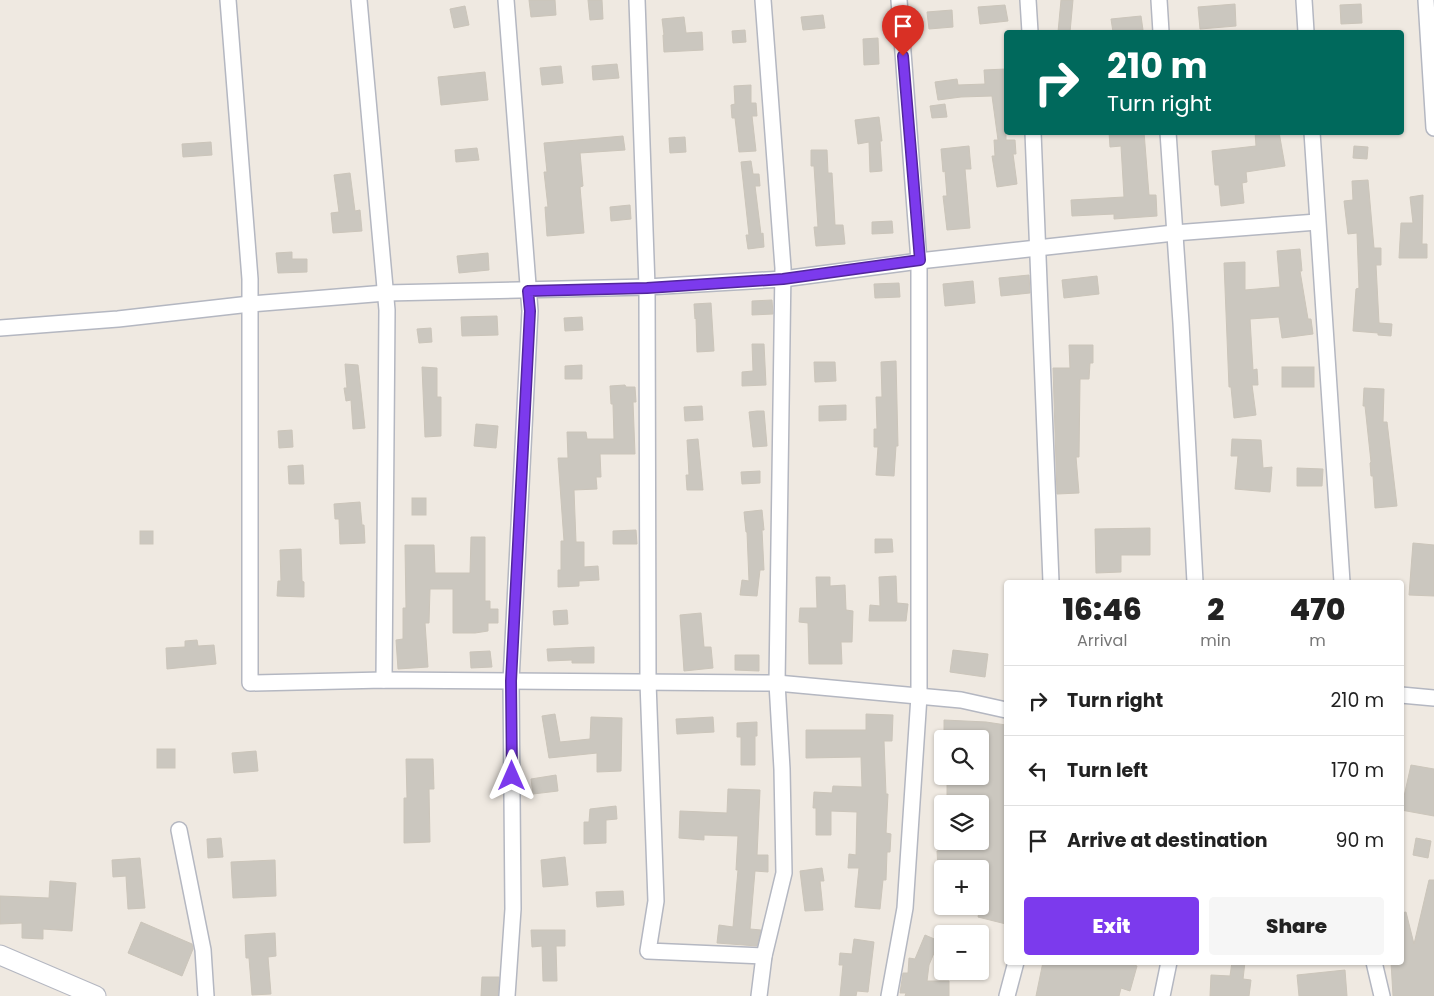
<!DOCTYPE html>
<html lang="en">
<head>
<meta charset="utf-8">
<style>
  :root { --surface:#fff; --page:#f6f6f6; --text:#222; --muted:#767676; --line:#e0e0e0; --accent:#7c3aed }
  body { margin:0; font-family:Poppins,sans-serif; background:var(--page); color:var(--text); height:100vh; display:flex; flex-direction:column; font-size:19px; white-space:nowrap }
  * { box-sizing:border-box; margin:0 }
  p { font-size:16px; color:var(--muted) }
  .icon { flex:none; width:28px; height:28px; fill:none; stroke:currentColor; stroke-width:2; stroke-linecap:round; stroke-linejoin:round }
  .map { position:relative; flex:1; overflow:hidden }
  .details { position:absolute; left:1004px; top:580px; width:400px; height:385px; display:flex; flex-direction:column; background:var(--surface); border-radius:5px; box-shadow:0 1px 4px #0004 }
  .details>* { flex:none }
  .hud { position:absolute; left:1004px; top:30px; width:400px; height:105px; border-radius:5px; box-shadow:0 1px 4px #0004; background:#00695c; color:#fff; overflow:hidden }
  .controls { position:absolute; left:934px; top:730px; display:grid; gap:10px }
  .controls a { display:grid; place-items:center; width:55px; height:55px; border-radius:5px; background:var(--surface); box-shadow:0 1px 4px #0004; font-size:25px }
  .pin { position:absolute; display:grid; place-items:center; width:42px; height:42px; color:#fff; margin:-51px -21px; border-radius:50% 50% 50% 0; rotate:-45deg; box-shadow:0 0 5px #0007 }
  .pin .icon { rotate:45deg }
  .me { position:absolute; width:55px; margin:-28px; rotate:0deg; stroke-linejoin:round; filter:drop-shadow(0 0 4px #0008) }
  .turn { display:flex; align-items:center; gap:18px; height:105px; padding:0 20px; font-size:22px }
  .turn .icon { width:65px; height:65px; stroke-width:2.5 }
  .turn b { display:block; font-size:35px; line-height:42px }
  .eta { display:flex; justify-content:space-evenly; align-items:center; height:85px; text-align:center }
  .eta b { font-size:30px; font-weight:800; line-height:35px }
  .primary-button { display:flex; gap:10px; margin-top:auto; padding:10px 20px }
  .primary-button a { flex:1; height:58px; border-radius:5px; background:var(--accent); color:#fff; font-size:20px; font-weight:800; line-height:58px; text-align:center }
  .primary-button a+a { background:var(--page); color:var(--text) }
  ul { padding:0; list-style:none }
  li { display:flex; align-items:center; gap:15px; height:70px; padding:0 20px; border-top:1px solid var(--line) }
  li div { flex:1 }
  li b { display:block; font-size:19px }
  li em { font-style:normal }
  .map>svg:first-child { display:block }
</style>
</head>
<body>
<div class="map">
<svg width="1434" height="996" viewBox="0 0 1434 996">
  <rect width="100%" height="100%" fill="#efe9e1"/>
  <g fill="#cbc7bf" stroke="#cbc5ba">
    <path d="M529,0H555L556,15L531,17Z"/>
    <path d="M588,0H602L603,19L590,20Z"/>
    <path d="M1061,0H1073L1070,32H1058Z"/>
    <path d="M1235,4L1236,26L1200,29L1198,7Z"/>
    <path d="M1361,4L1362,23L1341,24L1340,5Z"/>
    <path d="M1005,5L1008,21L980,24L978,7Z"/>
    <path d="M465,6L469,25L454,28L450,9Z"/>
    <path d="M952,10L953,27L929,29L927,12Z"/>
    <path d="M823,15L825,28L803,30L801,17Z"/>
    <path d="M1141,16L1143,30L1113,32L1111,19Z"/>
    <path d="M684,17L686,33L702,32L703,50L664,52L663,35H664L662,19Z"/>
    <path d="M745,30L746,42L733,43L732,31Z"/>
    <path d="M878,38L879,64L864,65L863,39Z"/>
    <path d="M617,64L619,78L593,80L592,66Z"/>
    <path d="M561,66L563,83L542,85L540,68Z"/>
    <path d="M1006,69V140H1015L1016,154H1013L1017,184L997,187L992,156H995L994,140H998L992,96L961,97L938,100L935,82L957,79L958,85L985,84L984,70Z"/>
    <path d="M485,72L488,100L441,105L438,77Z"/>
    <path d="M751,85V103H756L757,116H752L756,151L739,152L735,118H732L731,105L735,104L734,86Z"/>
    <path d="M945,104L947,117L932,118L930,106Z"/>
    <path d="M879,117L882,141H880L882,171L870,172L869,142L858,144L855,120Z"/>
    <path d="M1109,132H1144L1149,195H1156L1157,216L1114,219V214L1072,216L1071,200L1124,197L1121,146L1110,147Z"/>
    <path d="M1255,132H1279L1285,166L1246,172L1247,182L1242,183L1244,203L1221,206L1219,185H1215L1212,151L1256,146Z"/>
    <path d="M623,136L625,150L580,153L583,186L580,187L584,233L547,236L545,207H548L544,172H547L544,143Z"/>
    <path d="M685,137L686,152L670,153L669,138Z"/>
    <path d="M211,142L212,155L183,157L182,144Z"/>
    <path d="M969,146L971,169H965L970,228L947,230L943,196H947L945,171L943,172L941,149Z"/>
    <path d="M1354,146L1368,147L1367,159L1353,158Z"/>
    <path d="M477,148L479,160L456,162L455,150Z"/>
    <path d="M811,150H827L828,173H832L835,225H843L845,244L816,246L814,227H818L814,166H811Z"/>
    <path d="M751,161L753,174H759L760,186H755L761,234L763,233L764,247L748,249L746,235H749L741,162Z"/>
    <path d="M350,173L355,211L360,210L362,231L333,233L331,213L339,212L334,175Z"/>
    <path d="M1368,180L1374,248H1381V265H1376L1379,323L1392,324L1391,336L1378,335V333L1353,331L1356,289L1359,288L1357,233L1348,234L1344,201L1353,200L1352,181Z"/>
    <path d="M1423,195L1422,244H1427V258H1399L1401,223H1413L1410,197Z"/>
    <path d="M630,205L631,219L611,221L610,207Z"/>
    <path d="M892,221L893,233L872,234V222Z"/>
    <path d="M1300,249L1302,271H1300L1308,319H1311L1313,334L1282,338L1279,317L1250,319L1253,370L1257,369L1258,385H1252L1256,415L1234,418L1231,387H1229L1224,263L1245,262V290L1280,287L1277,251Z"/>
    <path d="M292,252V259H307V272L278,273L276,253Z"/>
    <path d="M488,253L489,270L459,273L457,256Z"/>
    <path d="M1029,275L1030,293L1001,296L999,278Z"/>
    <path d="M1097,276L1099,294L1064,298L1062,280Z"/>
    <path d="M973,281L975,303L945,306L943,284Z"/>
    <path d="M899,283L900,297L875,298L874,284Z"/>
    <path d="M772,300L773,314L752,315V301Z"/>
    <path d="M711,303L714,351L697,352L696,318L695,319L694,304Z"/>
    <path d="M497,316L498,335L462,336L461,317Z"/>
    <path d="M582,317L583,330L565,331L564,318Z"/>
    <path d="M431,328L432,342L419,343L417,329Z"/>
    <path d="M752,344H764L766,385L742,386V372L753,371Z"/>
    <path d="M1069,345H1093V363H1090L1089,379H1080L1079,457H1076L1079,493L1057,494L1053,368H1070Z"/>
    <path d="M896,361L898,446H896L894,476L876,475L878,447H874V429H877L876,397H882L881,362Z"/>
    <path d="M814,362H835L836,381L815,382Z"/>
    <path d="M345,364L358,365L365,428L353,429L351,400L346,401L344,388H347Z"/>
    <path d="M582,365V379H565V366Z"/>
    <path d="M422,367L437,368V397H441V436L425,437Z"/>
    <rect x="1282" y="367" width="32" height="20"/>
    <path d="M625,385L626,387H635L636,402H633L635,454H600L601,477H596L597,489L574,490L576,542H584V567L598,566L599,580L579,581V586L558,587V570H561V541H564L558,458H568L567,432H586L587,439H614L613,404H611L610,386Z"/>
    <path d="M1364,388L1384,389L1383,422H1387L1397,506L1375,508L1373,476H1371L1370,463L1371,462L1365,406H1363Z"/>
    <path d="M846,405V420L819,421V406Z"/>
    <path d="M702,406L703,420L685,421L684,407Z"/>
    <path d="M757,411H764L767,446L753,447L749,412Z"/>
    <path d="M476,424L498,426L496,448L474,446Z"/>
    <path d="M292,430L293,447L279,448L278,431Z"/>
    <path d="M698,439L703,490H687L686,475H689L687,440Z"/>
    <path d="M1232,439L1261,440L1263,468L1272,467L1270,492L1235,489L1238,456H1231Z"/>
    <path d="M303,465L304,484H289L288,466Z"/>
    <path d="M1297,468L1323,469L1322,486H1297Z"/>
    <path d="M760,471V483L742,484L741,472Z"/>
    <rect x="412" y="498" width="14" height="17"/>
    <path d="M360,502L362,525H364L365,543L340,544L339,519H335L334,504Z"/>
    <path d="M762,510L764,530H762L764,570H760L757,596L740,595L742,580L749,581L747,532H746L744,512Z"/>
    <path d="M1150,528V555H1121V572L1096,573L1095,529Z"/>
    <path d="M636,530L637,544H613V531Z"/>
    <rect x="140" y="531" width="13" height="13"/>
    <path d="M471,537H485V601H490V609H498V623H488V631L475,633H453V589H430L429,623H425L428,667L398,669L396,640L403,639V608H406L405,545H434L435,573H470Z"/>
    <path d="M875,539H892L893,552L875,553Z"/>
    <path d="M1413,543L1434,545V596L1409,595Z"/>
    <path d="M301,549L302,581L304,582V597L277,596L278,581H281L280,550Z"/>
    <path d="M896,576L897,603L908,604L906,621H869L870,605L880,606L879,577Z"/>
    <path d="M816,577H830V586L845,585L846,610L853,611L852,642H841L842,664H809L808,623L799,622L800,608H817Z"/>
    <path d="M567,610L568,624L554,625L553,611Z"/>
    <path d="M701,613L704,647H711L713,668L684,671L680,615Z"/>
    <path d="M197,640L198,646L214,645L216,664L167,669L166,648L185,647V641Z"/>
    <path d="M594,647V663H572V660L548,661L547,649Z"/>
    <path d="M953,650L988,654L985,677L950,672Z"/>
    <path d="M490,651L492,667L471,668L470,652Z"/>
    <path d="M735,655H759V671L735,670Z"/>
    <path d="M555,714L560,742L590,739L591,717L622,718L621,771L597,772V753L549,758L542,716Z"/>
    <path d="M866,714L893,715L892,741H884L886,794H888L886,833L891,834L890,852H887L886,880H883L880,909L855,907L859,868H848L849,854L856,855L857,812L831,811V835H816V808H813L814,792L832,793L833,786L862,787L861,757L806,758V730H866Z"/>
    <path d="M713,717L714,732L677,734L676,719Z"/>
    <path d="M944,720L986,722L1006,725V924L978,917L982,899H983L985,869H938L937,851L940,850V841H981L985,814L980,815V804H947V779H978L986,740L944,738Z"/>
    <path d="M757,722V736H755V765H741V737H737V723Z"/>
    <rect x="157" y="749" width="18" height="19"/>
    <path d="M256,751L258,771L234,773L232,753Z"/>
    <path d="M406,759H433L434,789H429L430,842L404,843V798H407Z"/>
    <path d="M1411,765L1434,769V816L1401,810Z"/>
    <path d="M556,775L558,791L533,794L531,779Z"/>
    <path d="M728,789L760,790L757,855H768V872L755,871L750,929L761,930L757,946L717,943L719,925L733,927L738,870H736L738,836L704,835V840L679,838L680,811L727,813Z"/>
    <path d="M616,806L617,819L606,820V843L584,844V822H589L590,809Z"/>
    <path d="M221,838L223,857L208,858L207,839Z"/>
    <path d="M1416,838L1431,841L1428,858L1413,855Z"/>
    <path d="M565,857L568,885L543,887L541,860Z"/>
    <path d="M140,858L145,908L128,909L126,876L113,877L112,860Z"/>
    <path d="M275,860L276,896L233,898L231,862Z"/>
    <path d="M822,868L824,881H820L823,910L805,911L800,871Z"/>
    <path d="M1429,880H1434V996H1393L1391,962H1401V913L1406,912L1414,944Z"/>
    <path d="M50,881L76,883L72,931L43,929V939L22,938V923L0,924V896L49,898Z"/>
    <path d="M623,891L624,905L597,907L596,892Z"/>
    <path d="M141,922L192,944L193,949L182,976L128,953Z"/>
    <path d="M531,930H565V946H556L557,981H543L542,946L532,947Z"/>
    <path d="M275,933L276,956L268,957L271,994L252,995L249,958H246L245,935Z"/>
    <path d="M925,935L939,941L929,965L927,981H949V996H905L906,993H900L903,973H908L909,958L915,959Z"/>
    <path d="M854,939L874,942L868,992L857,991L856,996H840L843,965H839L840,953L852,954Z"/>
    <path d="M1043,962H1125L1137,966L1130,991L1121,988L1119,996H1036Z"/>
    <path d="M1232,962H1245L1243,979L1251,980L1249,996H1210L1211,975L1230,976Z"/>
    <path d="M1345,970L1347,996H1299L1297,975Z"/>
    <path d="M482,977H499L498,996H481Z"/>
  </g>
  <g fill="none" stroke-linecap="round" stroke-linejoin="round">
    <defs>
      <g id="minor">
        <path d="M228,0L250,279V683L384,680L777,683L961,700L1006,710"/>
        <path d="M359,0L387,310L384,680"/>
        <path d="M506,0L530,311L511,681L513,909L507,996"/>
        <path d="M637,0L647,287L648,682L656,901L648,951L764,956"/>
        <path d="M1028,0L1030,32"/>
        <path d="M1159,0L1161,32"/>
        <path d="M1304,0L1306,32"/>
        <path d="M1426,0L1434,128"/>
        <path d="M1033,132L1051,582"/>
        <path d="M1168,132L1181,323L1195,582"/>
        <path d="M1312,132L1342,582"/>
        <path d="M0,328L118,319L250,304L386,293L647,287L783,279L919,261L1174,233L1317,222"/>
        <path d="M1401,695L1434,698"/>
        <path d="M179,830L203,950L206,996"/>
        <path d="M1374,962L1382,996"/>
        <path d="M759,996L764,956L784,873L782,769L777,683L783,268L763,0"/>
        <path d="M889,996L905,908L919,696V261L899,0"/>
        <path d="M1007,996L1016,962"/>
        <path d="M1162,996L1169,962"/>
      </g>
      <path id="tertiary" d="M0,955L96,996"/>
    </defs>
    <use href="#minor" stroke="#b4b7c1" stroke-width="18"/>
    <use href="#tertiary" stroke="#b4b7c1" stroke-width="21"/>
    <use href="#minor" stroke="#fff" stroke-width="15"/>
    <use href="#tertiary" stroke="#fff" stroke-width="19"/>
  </g>
  <g fill="none" stroke-linecap="round" stroke-linejoin="round">
    <defs>
      <path id="route" d="M512,776L511,681L530,311L528,291L647,288L783,279L920,260L903,56"/>
    </defs>
    <use href="#route" stroke="#51269a" stroke-width="12"/>
    <use href="#route" stroke="#7c3aed" stroke-width="9"/>
  </g>
</svg>
<div class="controls">
<a><svg class="icon" aria-label="search" viewBox="0 0 24 24"><circle cx="10" cy="10" r="6"/><path d="M15 15l6 6"/></svg></a>
<a><svg class="icon" aria-label="layers" viewBox="0 0 24 24"><path d="M12 4l9 5-9 5-9-5zM3 14l9 5 9-5"/></svg></a>
<a>+</a>
<a>−</a>
</div>
<div class="pin" style="left:903px;top:56px;background:#d93025"><svg class="icon" aria-label="arrive" viewBox="0 0 24 24"><path d="M6 21V4h12l-3 4 3 4H6"/></svg></div>
<svg class="me" style="left:512px;top:776px" viewBox="-20 -20 40 40"><path d="M0-17L14 15 0 8-14 15z" fill="#7c3aed" stroke="#fff" stroke-width="4"/></svg>
<div class="hud">
<div class="turn"><svg class="icon" aria-label="right" viewBox="0 0 24 24"><path d="M7 20v-9h11M14 6l5 5-5 5"/></svg><div><b>210 m</b>Turn right</div></div>
</div>
<section class="details">
<div class="eta">
<div><b>16:46</b><p>Arrival</p></div>
<div><b>2</b><p>min</p></div>
<div><b>470</b><p>m</p></div>
</div>
<ul>
<li><svg class="icon" aria-label="right" viewBox="0 0 24 24"><path d="M7 20v-9h11M14 6l5 5-5 5"/></svg><div><b>Turn right</b></div><em>210 m</em></li>
<li><svg class="icon" aria-label="left" viewBox="0 0 24 24"><path d="M17 20v-9H6M10 6l-5 5 5 5"/></svg><div><b>Turn left</b></div><em>170 m</em></li>
<li><svg class="icon" aria-label="arrive" viewBox="0 0 24 24"><path d="M6 21V4h12l-3 4 3 4H6"/></svg><div><b>Arrive at destination</b></div><em>90 m</em></li>
</ul>
<div class="primary-button"><a>Exit</a><a>Share</a></div>
</section>
</div>
</body>
</html>
